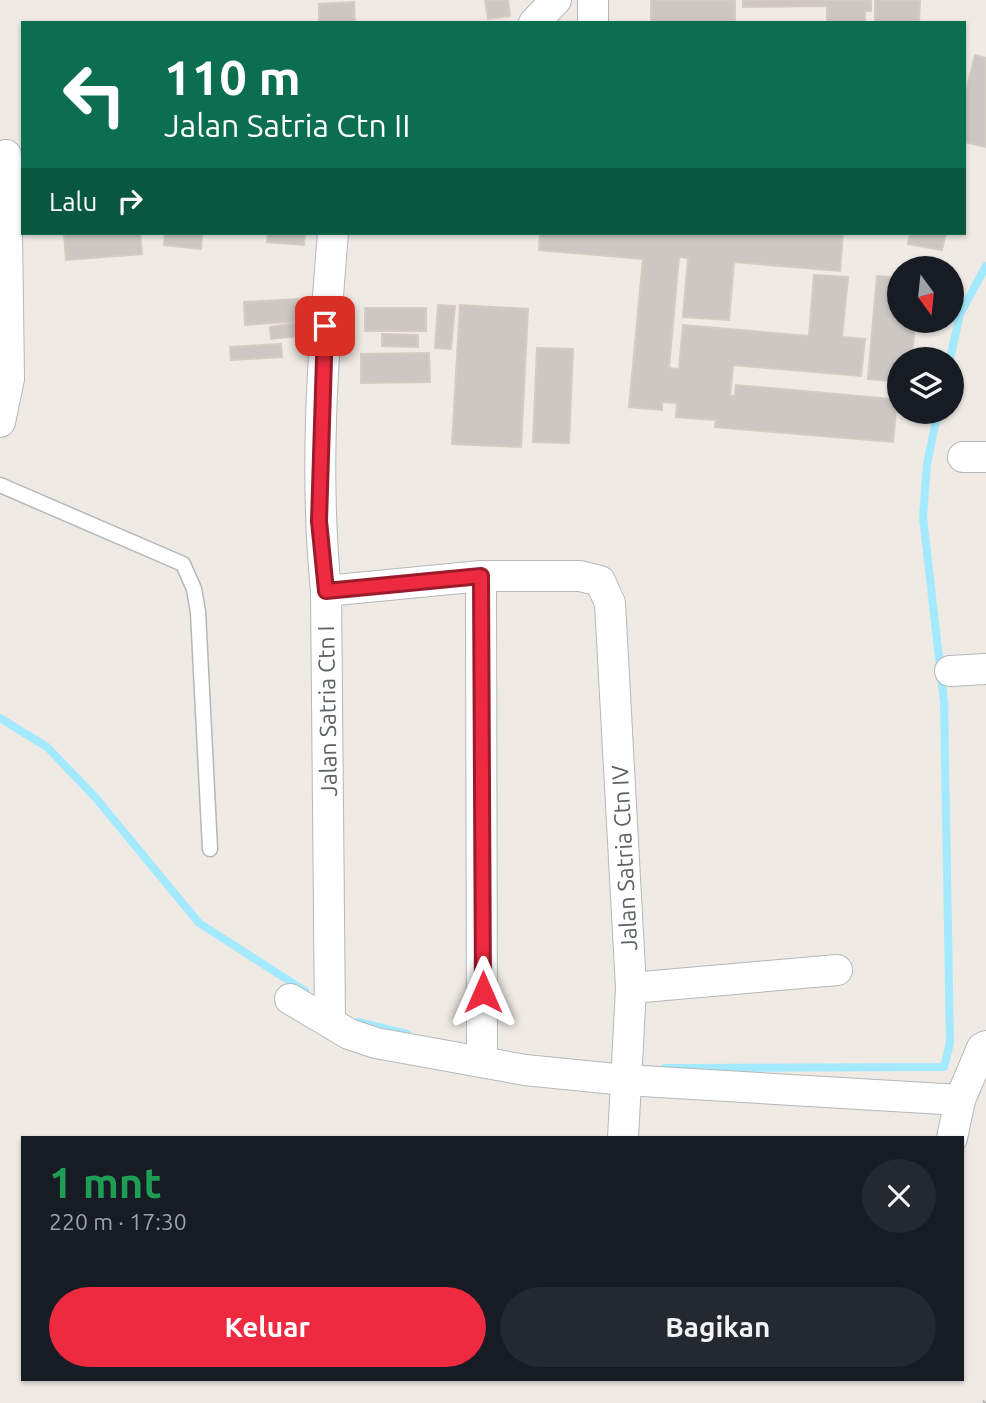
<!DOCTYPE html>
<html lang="id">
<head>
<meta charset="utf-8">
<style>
  :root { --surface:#171b24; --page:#242831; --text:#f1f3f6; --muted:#9ea1a6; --accent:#ee2a41 }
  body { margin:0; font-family:Ubuntu,sans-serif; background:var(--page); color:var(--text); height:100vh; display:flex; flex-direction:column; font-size:26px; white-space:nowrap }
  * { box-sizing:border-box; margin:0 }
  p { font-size:23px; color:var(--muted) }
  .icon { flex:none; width:38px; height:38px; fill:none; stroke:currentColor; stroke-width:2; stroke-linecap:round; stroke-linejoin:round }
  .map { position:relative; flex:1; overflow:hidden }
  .side { position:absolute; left:21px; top:1136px; width:943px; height:245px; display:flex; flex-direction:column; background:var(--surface); border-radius:0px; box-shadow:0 2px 5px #0004 }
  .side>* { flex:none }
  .top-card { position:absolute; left:21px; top:21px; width:945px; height:214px; border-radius:0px; box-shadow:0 2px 5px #0004; background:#0b6e4f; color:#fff; overflow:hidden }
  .needle { width:46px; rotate:165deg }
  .tools { position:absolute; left:887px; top:256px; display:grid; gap:14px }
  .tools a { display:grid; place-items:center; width:77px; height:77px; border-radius:50%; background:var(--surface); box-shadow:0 2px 5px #0004; font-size:35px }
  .pin { position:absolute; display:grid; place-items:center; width:60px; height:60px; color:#fff; margin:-30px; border-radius:14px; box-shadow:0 4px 10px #0006 }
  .me { position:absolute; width:77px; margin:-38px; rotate:0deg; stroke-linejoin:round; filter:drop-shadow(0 0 5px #0008) }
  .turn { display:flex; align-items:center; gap:24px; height:147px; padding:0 28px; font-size:32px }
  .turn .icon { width:91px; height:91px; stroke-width:2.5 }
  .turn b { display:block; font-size:49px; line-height:60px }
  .then { display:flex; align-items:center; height:66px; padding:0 28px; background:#0003; gap:14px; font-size:26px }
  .round { display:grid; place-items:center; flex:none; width:74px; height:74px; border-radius:37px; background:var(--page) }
  .headline { display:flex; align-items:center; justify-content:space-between; height:119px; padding:0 28px }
  h1 { font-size:42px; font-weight:700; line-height:52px; color:#1e9e55 }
  .action { display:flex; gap:14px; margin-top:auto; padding:14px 28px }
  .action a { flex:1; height:80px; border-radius:42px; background:var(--accent); color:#fff; font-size:28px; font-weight:700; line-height:80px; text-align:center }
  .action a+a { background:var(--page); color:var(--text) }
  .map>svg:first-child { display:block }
</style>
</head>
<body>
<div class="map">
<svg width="986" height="1403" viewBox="0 0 986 1403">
  <rect width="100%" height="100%" fill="#efeae4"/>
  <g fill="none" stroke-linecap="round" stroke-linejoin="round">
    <g stroke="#a3e9ff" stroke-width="8">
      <path d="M950,359L960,314L986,266"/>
      <path d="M0,718L47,747L95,797L199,923L305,991"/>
      <path d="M358,1022L407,1034"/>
      <path d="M665,1068L944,1067L950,1043L944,702L923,517L927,464L938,411"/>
    </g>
  </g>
  <g fill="#ccc7c3" stroke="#d4cbc2" stroke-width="2">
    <path d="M485,0H508L510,16L488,19Z"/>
    <rect x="651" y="0" width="84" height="23"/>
    <path d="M743,0H871V11H865V23H827V6L743,7Z"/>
    <path d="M875,0H920L919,23H875Z"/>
    <path d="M354,2L355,23H319V4Z"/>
    <path d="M975,55L986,58V147L964,142V99Z"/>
    <path d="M64,233H140L142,254L66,260Z"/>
    <path d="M165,233H202L201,249L164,245Z"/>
    <path d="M268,233H305L304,245L267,242Z"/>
    <path d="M540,233H843L840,271L734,262L729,320L683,317L688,258L679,257L669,368L679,369L683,325L809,336L814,275L848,277L842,337L865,339L861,376L733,365L730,396H735L736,385L891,399L893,381L868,379L877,276L900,278V320H915L912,359H900V400H897L893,442L715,427L716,420L676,417L677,403L662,402V410L629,407L643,259L539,250Z"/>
    <path d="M910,233H946L942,250L908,244Z"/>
    <path d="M298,299L300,321L245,325L244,302Z"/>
    <path d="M438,305L455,306L451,349L435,348Z"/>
    <path d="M460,305L528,309L521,447L452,444Z"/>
    <rect x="365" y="308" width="61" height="23"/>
    <path d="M297,323L298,336L271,339L270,327Z"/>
    <path d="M382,334L418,335V347L382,346Z"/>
    <path d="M281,344L282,357L231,360L230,347Z"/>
    <path d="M537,348L573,349L569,443L533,442Z"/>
    <path d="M429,353L430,382L361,383V354Z"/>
  </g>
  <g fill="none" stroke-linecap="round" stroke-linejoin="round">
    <defs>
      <path id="service" d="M0,485L183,564L194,589L198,612L210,849"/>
      <g id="minor">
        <path d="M534,23L556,0"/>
        <path d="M593,23V0"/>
        <path d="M0,422L9,379L6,155"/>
        <path d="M963,457H986"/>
        <path d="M481,576L482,1060"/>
        <path d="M326,591L481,576H580L600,581L610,603L631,988L623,1138"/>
        <path d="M950,671L986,669"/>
        <path d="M631,988L837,970"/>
        <path d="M290,999L349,1034L376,1043L525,1070L625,1080L960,1100"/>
        <path d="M330,1022L326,591C314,471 323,353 333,233"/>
        <path d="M952,1138L960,1100L982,1048L986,1046"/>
      </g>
    </defs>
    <use href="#service" stroke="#b4b8bb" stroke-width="17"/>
    <use href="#minor" stroke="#b4b8bb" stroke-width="32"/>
    <use href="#service" stroke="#fff" stroke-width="14"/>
    <use href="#minor" stroke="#fff" stroke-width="30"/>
    <path stroke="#b3b4b5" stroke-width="5" stroke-dasharray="2 9" stroke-linecap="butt" d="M984,1403L986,1401"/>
  </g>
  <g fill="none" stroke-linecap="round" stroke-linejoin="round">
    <defs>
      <path id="route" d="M325,326L319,521L326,591L481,576L483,992"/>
    </defs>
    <use href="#route" stroke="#9b1b2a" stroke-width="18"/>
    <use href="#route" stroke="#ee2a41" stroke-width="12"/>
  </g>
  <g text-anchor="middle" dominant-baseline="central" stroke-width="5" stroke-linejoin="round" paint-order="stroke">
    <g font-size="23" fill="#5c6265" stroke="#fff">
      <text transform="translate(327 711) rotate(-91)">Jalan Satria Ctn I</text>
      <text transform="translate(624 858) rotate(-93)">Jalan Satria Ctn IV</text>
    </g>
  </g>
</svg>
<div class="tools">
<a><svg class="needle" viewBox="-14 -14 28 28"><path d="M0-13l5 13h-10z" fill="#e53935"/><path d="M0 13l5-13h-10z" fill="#9ea1a6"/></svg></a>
<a><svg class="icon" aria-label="layers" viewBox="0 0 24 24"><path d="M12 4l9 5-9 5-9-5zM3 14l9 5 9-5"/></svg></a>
</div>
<div class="pin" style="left:325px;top:326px;background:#d93025"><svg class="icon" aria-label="arrive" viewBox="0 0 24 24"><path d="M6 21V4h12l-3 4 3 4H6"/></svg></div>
<svg class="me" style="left:483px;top:992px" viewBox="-20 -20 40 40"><path d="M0-17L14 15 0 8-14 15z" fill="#ee2a41" stroke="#fff" stroke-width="4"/></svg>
<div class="top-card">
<div class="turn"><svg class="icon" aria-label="left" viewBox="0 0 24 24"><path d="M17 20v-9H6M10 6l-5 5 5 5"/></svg><div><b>110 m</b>Jalan Satria Ctn II</div></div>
<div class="then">Lalu<svg class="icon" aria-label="right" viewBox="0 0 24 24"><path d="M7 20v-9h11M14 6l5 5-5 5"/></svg></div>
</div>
<section class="side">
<div class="headline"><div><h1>1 mnt</h1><p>220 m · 17:30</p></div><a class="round"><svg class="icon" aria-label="close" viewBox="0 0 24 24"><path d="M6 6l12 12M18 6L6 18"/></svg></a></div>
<div class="action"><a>Keluar</a><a>Bagikan</a></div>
</section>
</div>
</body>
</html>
